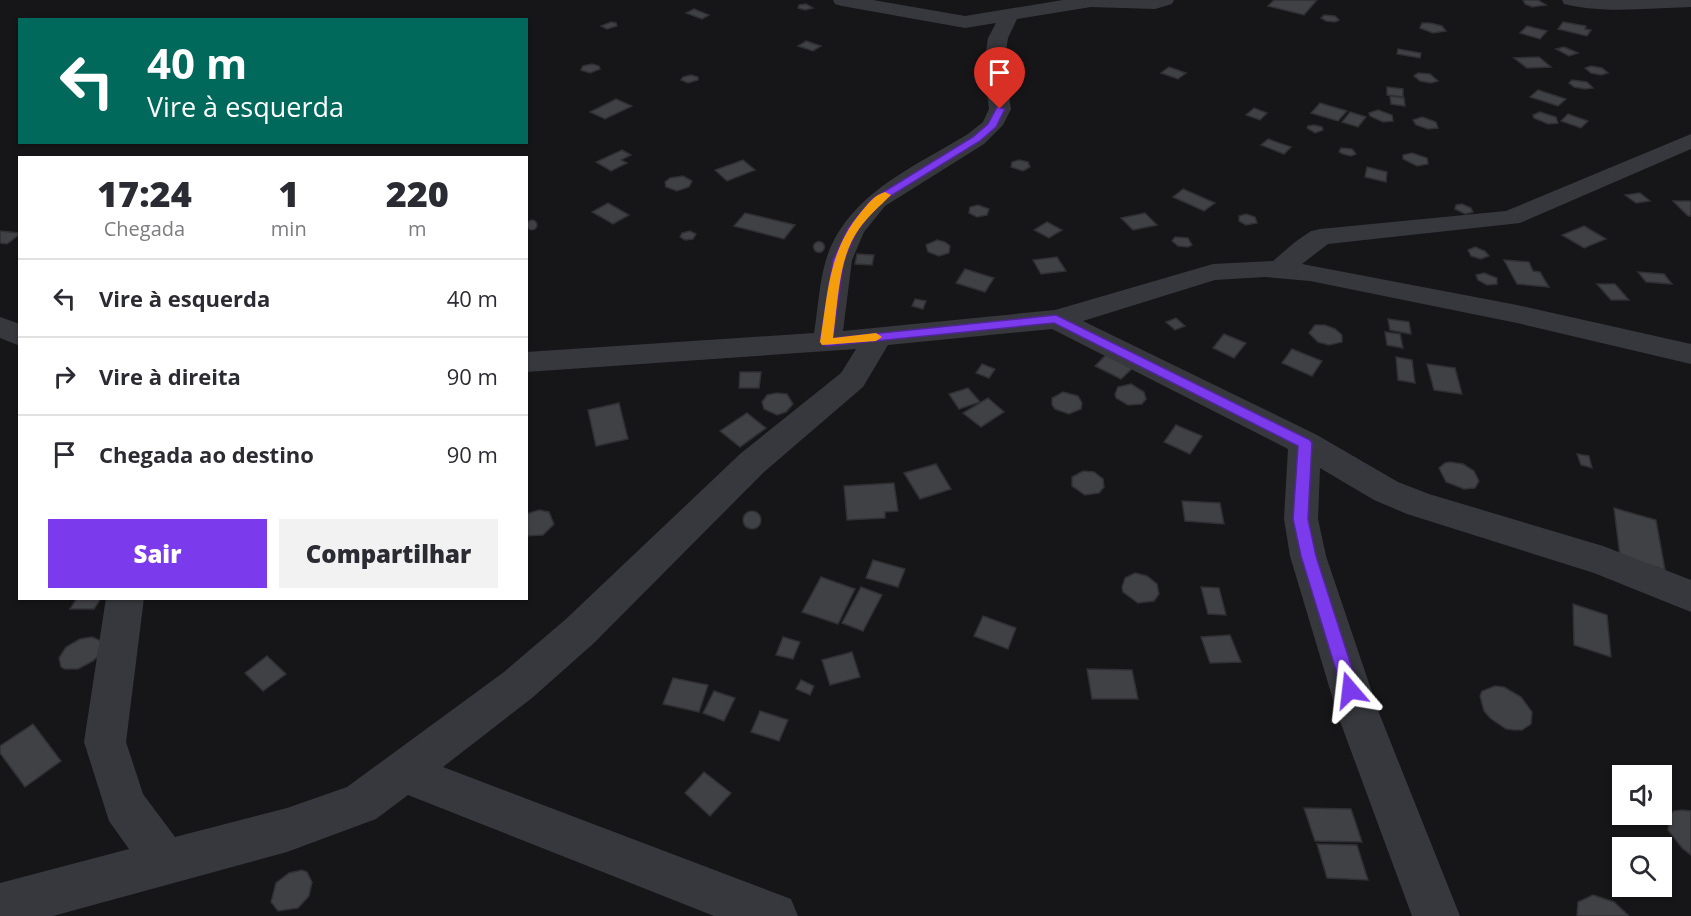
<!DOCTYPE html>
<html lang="pt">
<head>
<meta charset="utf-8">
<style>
  :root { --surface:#fff; --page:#f2f2f3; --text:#2b2b33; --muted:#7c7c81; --line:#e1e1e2; --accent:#7c3aed }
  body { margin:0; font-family:"Open Sans",sans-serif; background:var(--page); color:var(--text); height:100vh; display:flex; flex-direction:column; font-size:22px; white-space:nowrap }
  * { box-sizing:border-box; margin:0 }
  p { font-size:20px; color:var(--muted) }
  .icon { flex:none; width:33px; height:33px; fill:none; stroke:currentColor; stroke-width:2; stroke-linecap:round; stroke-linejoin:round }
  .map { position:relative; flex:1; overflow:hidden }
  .side { position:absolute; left:18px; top:156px; width:510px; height:444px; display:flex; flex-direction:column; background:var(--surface); border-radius:0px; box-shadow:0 2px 4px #0004 }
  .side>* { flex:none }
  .top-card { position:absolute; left:18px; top:18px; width:510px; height:126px; border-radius:0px; box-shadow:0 2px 4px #0004; background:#00695c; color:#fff; overflow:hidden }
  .buttons { position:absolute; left:1612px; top:765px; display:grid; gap:12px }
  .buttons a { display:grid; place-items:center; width:60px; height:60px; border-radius:0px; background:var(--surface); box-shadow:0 2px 4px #0004; font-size:30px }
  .pin { position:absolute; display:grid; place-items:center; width:51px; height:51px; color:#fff; margin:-62px -26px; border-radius:50% 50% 50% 0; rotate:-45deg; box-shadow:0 0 6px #0007 }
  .pin .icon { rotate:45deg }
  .me { position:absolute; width:66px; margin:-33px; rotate:343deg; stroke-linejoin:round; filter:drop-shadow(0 0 4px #0008) }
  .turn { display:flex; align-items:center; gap:21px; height:126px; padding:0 30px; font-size:27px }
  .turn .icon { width:78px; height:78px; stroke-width:2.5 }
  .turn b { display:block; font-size:42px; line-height:51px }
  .eta { display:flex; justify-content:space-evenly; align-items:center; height:102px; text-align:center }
  .eta b { font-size:36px; font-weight:800; line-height:42px }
  .primary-button { display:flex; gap:12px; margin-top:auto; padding:12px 30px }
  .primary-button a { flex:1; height:69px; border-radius:0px; background:var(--accent); color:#fff; font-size:24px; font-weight:800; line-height:69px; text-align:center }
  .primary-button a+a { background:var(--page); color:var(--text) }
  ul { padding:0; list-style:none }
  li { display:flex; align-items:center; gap:18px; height:78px; padding:0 30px; border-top:2px solid var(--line) }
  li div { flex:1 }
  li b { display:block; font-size:22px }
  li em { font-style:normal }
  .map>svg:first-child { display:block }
</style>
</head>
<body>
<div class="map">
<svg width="1691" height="916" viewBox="0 0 1691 916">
  <rect width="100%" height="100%" fill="#161618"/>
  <g fill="#404145" stroke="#303034" stroke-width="1.5">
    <path d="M1274,0H1317L1304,15L1268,6Z"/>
    <path d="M1523,0H1538L1546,5L1532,7L1525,4Z"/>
    <path d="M806,4L813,8L805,10L798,8L799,5Z"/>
    <path d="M694,9L709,15L702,19L686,13Z"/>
    <path d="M1324,15L1335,16L1339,20L1335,22L1326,21L1321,18Z"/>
    <path d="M611,22L616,23L617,26L607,29L601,26Z"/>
    <path d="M1563,22L1586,26L1585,29L1591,30L1587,36L1558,29Z"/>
    <path d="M1430,23L1442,26L1446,31L1433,33L1420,28L1422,23Z"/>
    <path d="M1527,26L1547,31L1540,39L1520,33Z"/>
    <path d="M806,41L821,46L813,51L798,46Z"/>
    <path d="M1564,47L1578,53L1569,56L1556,49Z"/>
    <path d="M1398,49L1421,53L1420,58L1397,54Z"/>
    <path d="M1539,57L1551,67L1527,68L1514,58Z"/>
    <path d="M592,64L599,66L600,69L590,73L581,70L583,66Z"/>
    <path d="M1591,66L1602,68L1608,73L1601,75L1591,73L1585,68Z"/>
    <path d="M1169,67L1186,73L1178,79L1161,73Z"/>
    <path d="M1418,73L1430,74L1438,81L1431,83L1420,81L1414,76Z"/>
    <path d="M691,75L698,77V80L688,83L681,80L683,77Z"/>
    <path d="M1572,80L1587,82L1593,88L1585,89L1574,87L1569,83Z"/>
    <path d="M1387,87L1403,89V97L1387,95Z"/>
    <path d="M1538,90L1566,99L1558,106L1530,97Z"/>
    <path d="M1390,96L1404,98L1405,106L1391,104Z"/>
    <path d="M616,99L632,106L605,119L590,112Z"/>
    <path d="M1320,103L1347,111L1338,121L1311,113Z"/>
    <path d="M1254,108L1267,113L1260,120L1246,115Z"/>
    <path d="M1378,110L1392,115L1393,121L1383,122L1370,116L1369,113Z"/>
    <path d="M1350,112L1366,117L1358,127L1342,122Z"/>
    <path d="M1540,112L1556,117L1558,123L1548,124L1534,118L1533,115Z"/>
    <path d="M1568,114L1588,121L1581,128L1561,121Z"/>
    <path d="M1422,117L1436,122L1438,128L1428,129L1416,125L1413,120Z"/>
    <path d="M1314,125L1322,127L1323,130L1315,133L1307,128L1308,126Z"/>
    <path d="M1268,139L1291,147L1284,154L1261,145Z"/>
    <path d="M1341,148L1352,149L1356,154L1351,156L1343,154L1339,152Z"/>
    <path d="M622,150L631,155L621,160L627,163L611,171L596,162Z"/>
    <path d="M1412,153L1427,158L1428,164L1417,166L1403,159V155Z"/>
    <path d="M743,160L755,170L727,181L715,170Z"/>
    <path d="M1019,160L1028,162L1030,167L1023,171L1011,167L1012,162Z"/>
    <path d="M1367,167L1387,172L1386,182L1365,177Z"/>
    <path d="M683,176L692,181L689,187L677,191L666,187L665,182L670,178Z"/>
    <path d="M1183,189L1215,203L1204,211L1173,197Z"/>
    <path d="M1640,193L1650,201L1636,203L1625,195Z"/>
    <path d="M1673,201H1691V216H1688Z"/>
    <path d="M608,203L629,215L613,224L592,212Z"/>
    <path d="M1462,204L1471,208L1473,212L1465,214L1455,209L1456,205Z"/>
    <path d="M978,205L989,209L987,215L977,217L969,213L970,207Z"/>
    <path d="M745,213L795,225L784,239L734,226Z"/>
    <path d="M1145,213L1157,225L1133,230L1121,218Z"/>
    <path d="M1246,214L1255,217L1257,223L1246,225L1239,221V216Z"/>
    <circle cx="532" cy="225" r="5"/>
    <path d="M1047,222L1062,230L1049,238L1034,230Z"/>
    <path d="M1584,226L1606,239L1584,248L1562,235Z"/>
    <path d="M0,231L20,233V234L7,244L0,243Z"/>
    <path d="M690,231L696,234L693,239L685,240L680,237L682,233Z"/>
    <path d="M1175,237L1188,238L1192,245L1188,247L1178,246L1172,241Z"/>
    <path d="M937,240L945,242L950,246L949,253L939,256L928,252L926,245Z"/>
    <circle cx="819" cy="247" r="5.5"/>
    <path d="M1475,247L1485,251L1489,256L1481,259L1471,256L1468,250Z"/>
    <path d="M857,254L874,255L872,265L855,264Z"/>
    <path d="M1057,257L1066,271L1041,274L1033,260Z"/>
    <path d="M1504,260L1529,262L1533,271L1540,272L1549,287L1517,284Z"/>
    <path d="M965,269L994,278L985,292L956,283Z"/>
    <path d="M1638,272L1664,274L1672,284L1646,282Z"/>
    <path d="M1484,273L1497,278V284L1487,285L1478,280L1476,275Z"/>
    <path d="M1597,284H1615L1629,300H1611Z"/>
    <path d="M915,299L926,301L923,309L912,306Z"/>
    <path d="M1176,318L1185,326L1175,330L1166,322Z"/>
    <path d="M1388,319L1409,322L1411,334L1390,330Z"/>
    <path d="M1315,325H1325L1335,329L1342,335V342L1329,345L1318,342L1309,333Z"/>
    <path d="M1385,332L1400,334L1403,348L1387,345Z"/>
    <path d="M1224,334L1246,343L1234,358L1213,348Z"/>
    <path d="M1112,349L1138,363L1121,379L1095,366Z"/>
    <path d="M1292,349L1322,361L1312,376L1282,363Z"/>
    <path d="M1396,357L1412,360L1415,383L1398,380Z"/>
    <path d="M982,364L995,369L989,378L976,373Z"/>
    <path d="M1427,364L1455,368L1462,394L1434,390Z"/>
    <path d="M740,372H761L759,388H739Z"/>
    <path d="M1131,384L1144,392L1146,399L1142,404L1128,405L1116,398L1115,394L1118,387Z"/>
    <path d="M968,388L980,402L959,409L949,394Z"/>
    <path d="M1063,392L1078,396L1082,403L1081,409L1069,414L1055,409L1052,405V398Z"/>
    <path d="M777,393L787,394L793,404L786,412L777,415L764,409L762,402L767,395Z"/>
    <path d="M988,398L1004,412L981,427L963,413Z"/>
    <path d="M619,403L628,439L596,446L588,410Z"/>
    <path d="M747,413L766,428L740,447L720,431Z"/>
    <path d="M1176,425L1202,436L1190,454L1164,442Z"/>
    <path d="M1577,454L1589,456L1592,468L1581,465Z"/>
    <path d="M1450,462L1463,464L1474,471L1479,481L1475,488L1464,489L1446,482L1439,468L1445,463Z"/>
    <path d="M936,464L951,489L920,499L904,473Z"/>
    <path d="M1083,471L1094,472L1103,479L1104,487L1099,493L1085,495L1072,486V477Z"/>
    <path d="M894,483L898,511L885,512V518L847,520L844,486Z"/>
    <path d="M1182,501L1220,503L1224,524L1185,521Z"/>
    <path d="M1614,508L1656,520L1665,570L1620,556Z"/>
    <path d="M539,510L549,512L554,524L543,535L526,536V514Z"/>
    <circle cx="752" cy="520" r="9"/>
    <path d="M873,560L905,569L898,587L866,578Z"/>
    <path d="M1135,573L1147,576L1157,584L1159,594L1154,601L1138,603L1123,592L1122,587L1125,578Z"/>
    <path d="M821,577L855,589L838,624L802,612Z"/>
    <path d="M861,587L882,595L863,631L842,623Z"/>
    <path d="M1201,587L1219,588L1226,615L1208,614Z"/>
    <path d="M77,598H101L94,609H70Z"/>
    <path d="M1573,604L1607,615L1611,657L1574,645Z"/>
    <path d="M983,616L1016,628L1008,649L974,636Z"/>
    <path d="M1230,635L1241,662L1210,663L1201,637Z"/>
    <path d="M92,637L101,641L98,656L93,661L78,669H65L61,667L59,658L66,647L80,639Z"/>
    <path d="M783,637L800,642L793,659L776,655Z"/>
    <path d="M852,652L860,677L830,685L822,660Z"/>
    <path d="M267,656L286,674L263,691L245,673Z"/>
    <path d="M1087,669L1132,670L1138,699H1092Z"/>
    <path d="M673,678L708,685L699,712L663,704Z"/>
    <path d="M801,680L814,686L810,695L796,689Z"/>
    <path d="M1495,686L1504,687L1521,697L1532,712L1531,724L1522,730H1514L1506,729L1490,718L1484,711L1480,696L1482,691Z"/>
    <path d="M714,691L735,698L724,721L703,713Z"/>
    <path d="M760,711L788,720L779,741L751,732Z"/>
    <path d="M33,724L61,761L25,787L0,753V746Z"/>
    <path d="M704,772L731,793L710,816L685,793Z"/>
    <path d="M1304,808L1351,809L1362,842L1315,841Z"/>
    <path d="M1682,810L1691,811V855L1682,848L1668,830L1669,815L1674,811Z"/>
    <path d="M1317,844L1357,845L1368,880L1327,878Z"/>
    <path d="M302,870L307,872L312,882L309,896L298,908L278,911L271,902L276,883L289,873Z"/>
    <path d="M1593,895L1614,902L1629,916H1577L1578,902Z"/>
  </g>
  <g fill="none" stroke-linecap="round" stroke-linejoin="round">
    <g fill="#37383d" fill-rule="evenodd">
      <path d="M833,0H873L965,16L1063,0H1174L1172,4L1155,9L1091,7L1017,19L1008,38L1004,64L1011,109L1003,125L984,144L885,206L864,232L852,260L843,331L1055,310L1213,264L1273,261L1295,242L1311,231L1320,229L1506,211L1691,134V149L1520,223L1328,244L1302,264L1517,305L1691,344V364L1517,323L1310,281L1265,277L1215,280L1083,321L1317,435L1398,482L1429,494L1603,546L1691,580V612L1594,573L1407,514L1374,500L1320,468L1318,519L1326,556L1379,713L1460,916H1412L1337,713L1290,556L1284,519L1288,449L1052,329L888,345L863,387L764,472L594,643L532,698L443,767L791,899L798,916H714L408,795L376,819L287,852L53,916H0V883L129,849L109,821L84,742L106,598H144L126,742L143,794L175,837L287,808L347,787L504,672L566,619L740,454L841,373L856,349L526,372V352L814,333C818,309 819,283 826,260C846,195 914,167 968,134L983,122L989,109L984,64L988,38L996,23L965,28L842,6L835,4Z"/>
      <path d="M1562,0H1691V7C1649,8 1605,14 1564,4Z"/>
      <path d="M0,317L20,324V346L0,338Z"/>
    </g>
  </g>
  <path fill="#7c3aed" stroke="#51269a" stroke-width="1.5" d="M997,107L1005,109L996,127L980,141L879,203L857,231L844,260L833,338L1056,315L1310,440L1312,443L1308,519L1316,556L1359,690L1356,696L1350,698L1345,696L1342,690L1301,556L1293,519L1298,446L1054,323L826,346L820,342L833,260L848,228L872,199L973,137L988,124Z"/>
  <path fill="#f59e0b" d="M885,192L891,195C879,207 869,215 859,229C838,258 838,303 833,338L876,333L882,337L876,341L822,345L820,342C828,293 828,252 861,212C868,204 874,195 885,192Z"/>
</svg>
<div class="buttons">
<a><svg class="icon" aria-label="sound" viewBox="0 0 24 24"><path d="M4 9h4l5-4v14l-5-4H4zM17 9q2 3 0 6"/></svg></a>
<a><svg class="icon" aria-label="search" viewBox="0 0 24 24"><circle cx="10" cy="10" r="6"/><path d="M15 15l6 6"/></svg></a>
</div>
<div class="pin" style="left:1000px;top:109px;background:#d93025"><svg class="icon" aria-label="arrive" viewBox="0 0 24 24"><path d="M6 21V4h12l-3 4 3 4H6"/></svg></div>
<svg class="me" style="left:1350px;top:690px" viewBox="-20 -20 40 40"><path d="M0-17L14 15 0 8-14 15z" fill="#7c3aed" stroke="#fff" stroke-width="4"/></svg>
<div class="top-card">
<div class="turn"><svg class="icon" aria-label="left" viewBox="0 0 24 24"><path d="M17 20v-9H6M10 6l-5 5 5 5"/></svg><div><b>40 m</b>Vire à esquerda</div></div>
</div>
<section class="side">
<div class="eta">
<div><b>17:24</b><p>Chegada</p></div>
<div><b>1</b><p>min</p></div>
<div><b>220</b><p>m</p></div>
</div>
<ul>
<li><svg class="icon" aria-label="left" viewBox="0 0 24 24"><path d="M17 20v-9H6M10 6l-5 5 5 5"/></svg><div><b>Vire à esquerda</b></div><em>40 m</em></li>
<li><svg class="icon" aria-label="right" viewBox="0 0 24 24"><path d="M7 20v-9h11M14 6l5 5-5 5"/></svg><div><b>Vire à direita</b></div><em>90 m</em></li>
<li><svg class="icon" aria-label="arrive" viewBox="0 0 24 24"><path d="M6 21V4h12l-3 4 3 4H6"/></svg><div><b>Chegada ao destino</b></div><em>90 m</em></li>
</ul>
<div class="primary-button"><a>Sair</a><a>Compartilhar</a></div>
</section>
</div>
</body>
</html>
